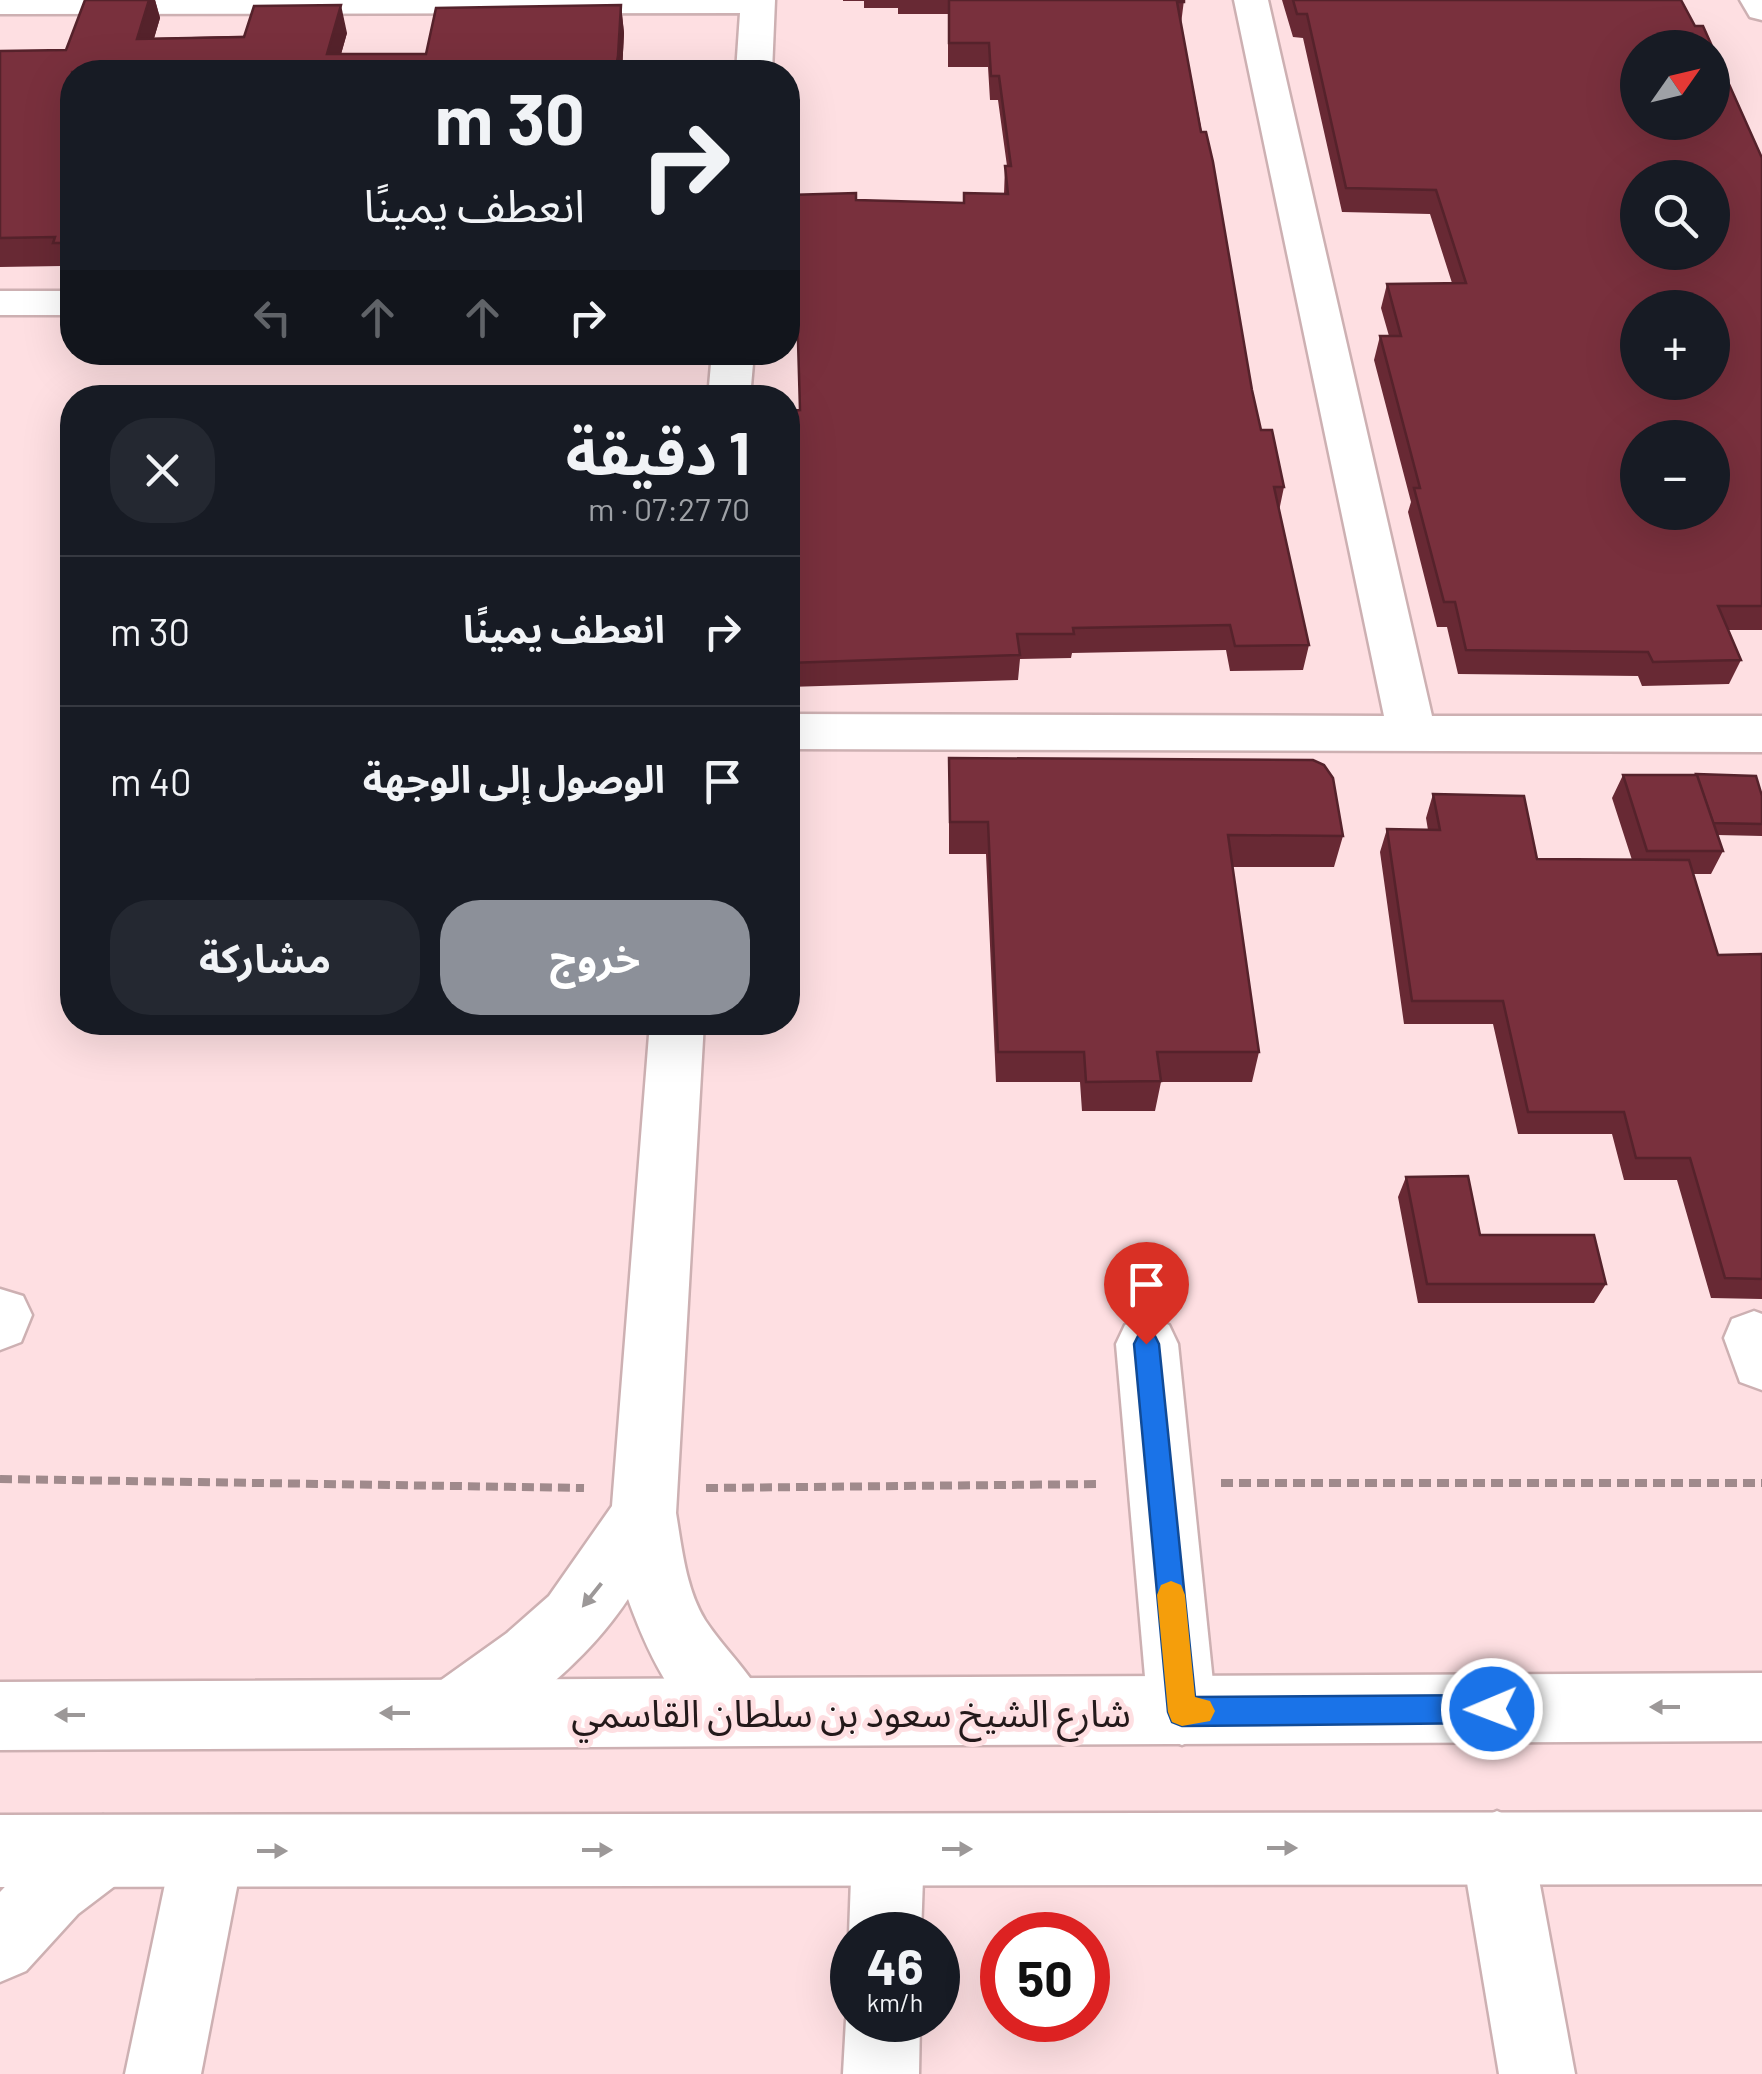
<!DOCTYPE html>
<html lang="ar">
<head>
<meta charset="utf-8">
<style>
  :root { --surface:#171b24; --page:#242831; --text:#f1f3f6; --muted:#9ea1a6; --line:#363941; --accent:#8c9099 }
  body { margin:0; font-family:Barlow,"Noto Sans Arabic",sans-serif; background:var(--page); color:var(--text); direction:rtl; height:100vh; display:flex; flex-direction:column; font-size:38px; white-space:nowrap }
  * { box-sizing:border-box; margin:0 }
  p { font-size:32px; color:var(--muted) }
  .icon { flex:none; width:55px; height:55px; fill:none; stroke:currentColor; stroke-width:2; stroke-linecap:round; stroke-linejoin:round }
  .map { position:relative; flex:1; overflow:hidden; direction:ltr }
  .drawer { position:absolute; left:60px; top:385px; width:740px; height:650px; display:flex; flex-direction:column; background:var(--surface); border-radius:40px; box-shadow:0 10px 40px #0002; direction:rtl }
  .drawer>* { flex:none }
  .hud { position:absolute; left:60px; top:60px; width:740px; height:305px; border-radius:40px; box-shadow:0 10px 40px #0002; direction:rtl; background:#171b24; color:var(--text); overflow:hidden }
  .needle { width:65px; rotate:56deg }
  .controls { position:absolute; left:1620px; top:30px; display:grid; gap:20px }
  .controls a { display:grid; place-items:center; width:110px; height:110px; border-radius:50%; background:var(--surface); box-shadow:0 10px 40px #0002; font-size:50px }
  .speed { position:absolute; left:830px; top:1912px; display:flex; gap:20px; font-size:50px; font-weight:700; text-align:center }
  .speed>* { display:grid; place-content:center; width:130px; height:130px; border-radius:50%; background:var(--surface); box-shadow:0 10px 40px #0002; line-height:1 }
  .speed small { font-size:25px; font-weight:400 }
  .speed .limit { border:15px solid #d22; background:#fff; color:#111 }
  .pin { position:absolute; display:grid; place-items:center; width:85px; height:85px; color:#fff; margin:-102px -42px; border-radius:50% 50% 50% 0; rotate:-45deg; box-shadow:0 0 10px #0007 }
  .pin .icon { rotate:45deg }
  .me { position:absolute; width:110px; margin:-55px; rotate:269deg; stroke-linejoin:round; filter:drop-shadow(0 0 8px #0008) }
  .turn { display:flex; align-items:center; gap:35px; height:210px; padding:0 50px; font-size:45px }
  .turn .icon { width:130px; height:130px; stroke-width:2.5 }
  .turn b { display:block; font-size:70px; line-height:85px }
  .lanes { display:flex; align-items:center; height:95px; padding:0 50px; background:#0003; justify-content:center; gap:50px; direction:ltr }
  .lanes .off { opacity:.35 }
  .round { display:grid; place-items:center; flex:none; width:105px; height:105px; border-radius:40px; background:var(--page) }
  .headline { display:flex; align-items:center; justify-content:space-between; height:170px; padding:0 50px }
  h1 { font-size:60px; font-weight:700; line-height:75px }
  .button { display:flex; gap:20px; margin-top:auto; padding:20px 50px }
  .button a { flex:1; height:115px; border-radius:40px; background:var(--accent); color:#fff; font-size:40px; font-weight:700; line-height:115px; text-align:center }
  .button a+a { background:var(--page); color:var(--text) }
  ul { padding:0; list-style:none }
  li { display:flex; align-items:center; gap:30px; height:150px; padding:0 50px; border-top:2px solid var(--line) }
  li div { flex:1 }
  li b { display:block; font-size:38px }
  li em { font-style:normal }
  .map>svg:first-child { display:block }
</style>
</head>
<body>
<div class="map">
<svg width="1762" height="2074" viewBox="0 0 1762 2074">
  <rect width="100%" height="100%" fill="#fedfe2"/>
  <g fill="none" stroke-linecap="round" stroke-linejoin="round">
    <defs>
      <g id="minor">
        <path d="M0,0H775L772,72H736L740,13L0,14Z"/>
        <path d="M1234,0H1268L1432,716H1762V752L788,749V714L1384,716Z"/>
        <path d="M1740,0H1762V20L1750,17Z"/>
        <rect x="0" y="291" width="72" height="24"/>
        <path d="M712,352H754L750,398H708Z"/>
        <path d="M650,1022H704L676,1513C682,1549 686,1589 705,1620C726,1652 755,1676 769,1711L759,1735L735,1745C678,1722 648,1654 628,1599C590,1657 519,1719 454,1746L430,1736L420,1712L430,1688L507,1633L549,1596L612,1506Z"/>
        <path d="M0,1289L23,1296L32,1315L21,1342L0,1350Z"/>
        <path d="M1754,1311L1762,1314V1390L1740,1382L1724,1338L1732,1319Z"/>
        <path d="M1147,1317L1169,1325L1178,1344L1216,1711L1206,1735L1182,1745L1158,1735L1148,1711L1116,1344L1125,1325Z"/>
        <path d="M1497,1811L1522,1822L1533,1847L1575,2074H1499L1461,1847L1472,1822Z"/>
        <path d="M888,1814L913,1825L924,1850L921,1935H852V1945L849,1935L852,1850L863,1825Z"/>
        <path d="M103,1815L128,1826L139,1851L128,1876L78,1914L26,1971L0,1982V1892C30,1861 62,1832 103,1815Z"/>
        <path d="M208,1815L233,1826L244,1851L201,2074H125L172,1851L183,1826Z"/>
        <path d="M852,2004V2020H920L919,2074H843L846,2020Z"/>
      </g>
      <g id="secondary">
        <path d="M1762,1673V1741L0,1750V1682Z"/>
        <path d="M1762,1812V1884L0,1887V1815Z"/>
      </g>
    </defs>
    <use href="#minor" stroke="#cdb0b2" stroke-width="5"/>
    <use href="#secondary" stroke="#cdb0b2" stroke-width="5"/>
    <g stroke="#a08a8c" stroke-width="8" stroke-dasharray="12 6" stroke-linecap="butt">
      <path d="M0,1479L584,1488"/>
      <path d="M1221,1483H1762"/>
      <path d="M706,1488L1099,1484"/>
    </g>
    <use href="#minor" fill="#fff" fill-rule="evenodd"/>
    <use href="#secondary" fill="#fff" fill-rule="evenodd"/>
  </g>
  <g fill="#682934">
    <path d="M85,0H155L160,18L154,38L347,33L341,54H426L621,5L624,33L622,72H72V271H64L62,266L0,267V51L66,50Z"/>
    <path d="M843,0H1184L1181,24L1252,390L1261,430L1284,487L1279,511L1309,645L1303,670L1230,671L1226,650L1072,653L1071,658L1020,659L1018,680L788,687V411L800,410L798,331H788V195L856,200L964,203L1004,194L1005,166H1007L998,100H990L988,67H948V14H898V8H864V1H843Z"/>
    <path d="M1282,0H1681L1762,158V630H1728L1741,660L1729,684L1642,686L1638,676L1458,674L1447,627H1437L1408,512L1411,502L1374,360L1380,336H1389L1381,308L1387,284L1452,283L1430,214L1342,212L1303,38L1293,37Z"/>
    <path d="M949,758L1343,836L1334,867H1232L1259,1052L1252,1082H1161L1155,1111H1082L1080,1082H996L986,854H949Z"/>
    <path d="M1623,775L1762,796V836L1717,835L1723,851L1711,874H1693L1718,955L1762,954V1299L1711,1298L1677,1180H1624L1612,1134H1518L1493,1024H1404L1380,852L1387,829L1428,830L1426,818L1433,794L1537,859L1632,860L1612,798Z"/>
    <path d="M1406,1177L1480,1235L1606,1284L1594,1303H1418L1398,1197Z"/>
  </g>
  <g fill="#55222b">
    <path d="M149,0H155L160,18L146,66L137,39Z"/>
    <path d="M341,5L347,33L336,72L327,54Z"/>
    <path d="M621,5L624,33L622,72H615Z"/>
  </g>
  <g fill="#79303d" stroke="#55222b" stroke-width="2.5" fill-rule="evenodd">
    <path d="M85,0H149L137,39L244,37L254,6L341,5L327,54H426L436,8L621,5L618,56L615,72H72V243H53L55,237L0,238V51L66,50Z"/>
    <path d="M949,0H1184V2H1177L1201,132H1206L1213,162L1252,390L1261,430H1272L1284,487H1274L1309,645L1235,646L1230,625L1073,628L1074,634H1017L1020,655L788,663V411L800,410L797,306H788V195L856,193V200L964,203V193L1008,194L1005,166H1011L999,76H991L989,43H949Z"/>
    <path d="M1293,0H1681L1695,26H1703L1762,158V606H1718L1741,660L1653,662L1648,652L1466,650L1455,602H1444L1414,488H1420L1380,336H1401L1387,284L1466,283L1436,190L1346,188L1307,14H1297ZM1638,48H1712V122H1638ZM1638,178H1712V252H1638ZM1638,308H1712V382H1638ZM1638,438H1712V512H1638Z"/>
    <path d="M949,758L1313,760L1324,765L1333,778L1343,836L1228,835L1259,1052H1157L1161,1081L1086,1082L1084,1052H998L988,822H950Z"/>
    <path d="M1696,774L1756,776L1762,796V824L1713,823Z"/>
    <path d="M1623,775H1697L1723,851H1647Z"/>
    <path d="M1433,794L1524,796L1537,859L1689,860L1718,955L1762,954V1279L1725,1278L1690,1158H1636L1624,1112H1528L1503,1001H1412L1387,829L1440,830Z"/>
    <path d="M1468,1176L1480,1235H1594L1606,1284H1427L1406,1177Z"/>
  </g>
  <defs><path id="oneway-solid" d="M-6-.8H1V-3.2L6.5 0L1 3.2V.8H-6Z" transform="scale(2.5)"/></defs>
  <g fill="#9c9898">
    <use href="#oneway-solid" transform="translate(592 1595) rotate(129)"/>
    <use href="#oneway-solid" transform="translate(1665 1707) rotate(180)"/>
    <use href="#oneway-solid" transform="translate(395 1713) rotate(180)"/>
    <use href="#oneway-solid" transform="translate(70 1715) rotate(180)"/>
    <use href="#oneway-solid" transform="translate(1282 1848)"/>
    <use href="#oneway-solid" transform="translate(957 1849)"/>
    <use href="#oneway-solid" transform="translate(597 1850)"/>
    <use href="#oneway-solid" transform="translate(272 1851)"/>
  </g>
  <path fill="#1a73e8" stroke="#114b97" stroke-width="2.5" d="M1146,1333L1155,1336L1159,1344L1195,1697L1492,1695L1502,1699L1506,1709L1502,1719L1492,1723L1182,1726L1172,1722L1168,1712L1134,1344L1138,1336Z"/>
  <path fill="#f59e0b" d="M1171,1581L1181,1585L1185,1595L1195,1697L1210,1701L1215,1711L1210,1721L1182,1726L1172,1722L1168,1712L1157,1595L1161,1585Z"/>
  <g text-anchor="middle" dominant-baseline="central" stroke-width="10" stroke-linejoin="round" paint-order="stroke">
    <g font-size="38" fill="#23191a" stroke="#fedfe2">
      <text x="851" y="1712">شارع الشيخ سعود بن سلطان القاسمي</text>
    </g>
  </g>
</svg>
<div class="controls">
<a><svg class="needle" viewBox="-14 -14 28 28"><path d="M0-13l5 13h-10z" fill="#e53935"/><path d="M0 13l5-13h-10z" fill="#9ea1a6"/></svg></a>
<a><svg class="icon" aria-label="search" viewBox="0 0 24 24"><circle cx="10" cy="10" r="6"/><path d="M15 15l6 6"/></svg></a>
<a>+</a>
<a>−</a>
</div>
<div class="speed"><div>46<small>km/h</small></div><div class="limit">50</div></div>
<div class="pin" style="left:1146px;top:1344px;background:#d93025"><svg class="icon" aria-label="arrive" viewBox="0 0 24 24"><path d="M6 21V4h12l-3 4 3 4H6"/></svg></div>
<svg class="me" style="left:1492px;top:1709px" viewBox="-20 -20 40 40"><circle r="17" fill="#1a73e8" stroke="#fff" stroke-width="3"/><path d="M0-11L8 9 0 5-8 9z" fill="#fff"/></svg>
<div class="hud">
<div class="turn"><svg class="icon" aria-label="right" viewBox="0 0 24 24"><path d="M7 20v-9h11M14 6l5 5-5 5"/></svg><div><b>30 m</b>انعطف يمينًا</div></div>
<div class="lanes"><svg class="icon off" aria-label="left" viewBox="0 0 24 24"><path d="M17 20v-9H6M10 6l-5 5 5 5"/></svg><svg class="icon off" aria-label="ahead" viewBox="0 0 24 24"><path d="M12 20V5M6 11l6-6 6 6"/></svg><svg class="icon off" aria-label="ahead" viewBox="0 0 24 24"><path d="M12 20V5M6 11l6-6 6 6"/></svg><svg class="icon" aria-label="right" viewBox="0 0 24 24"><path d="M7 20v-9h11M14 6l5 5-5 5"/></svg></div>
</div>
<section class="drawer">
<div class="headline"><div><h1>1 دقيقة</h1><p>70 m · 07:27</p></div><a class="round"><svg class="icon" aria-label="close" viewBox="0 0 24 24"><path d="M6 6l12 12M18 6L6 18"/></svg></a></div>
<ul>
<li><svg class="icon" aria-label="right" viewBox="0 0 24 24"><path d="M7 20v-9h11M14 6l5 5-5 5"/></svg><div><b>انعطف يمينًا</b></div><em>30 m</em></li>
<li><svg class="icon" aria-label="arrive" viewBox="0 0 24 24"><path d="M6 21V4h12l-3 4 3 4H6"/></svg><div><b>الوصول إلى الوجهة</b></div><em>40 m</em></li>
</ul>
<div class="button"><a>خروج</a><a>مشاركة</a></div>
</section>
</div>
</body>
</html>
